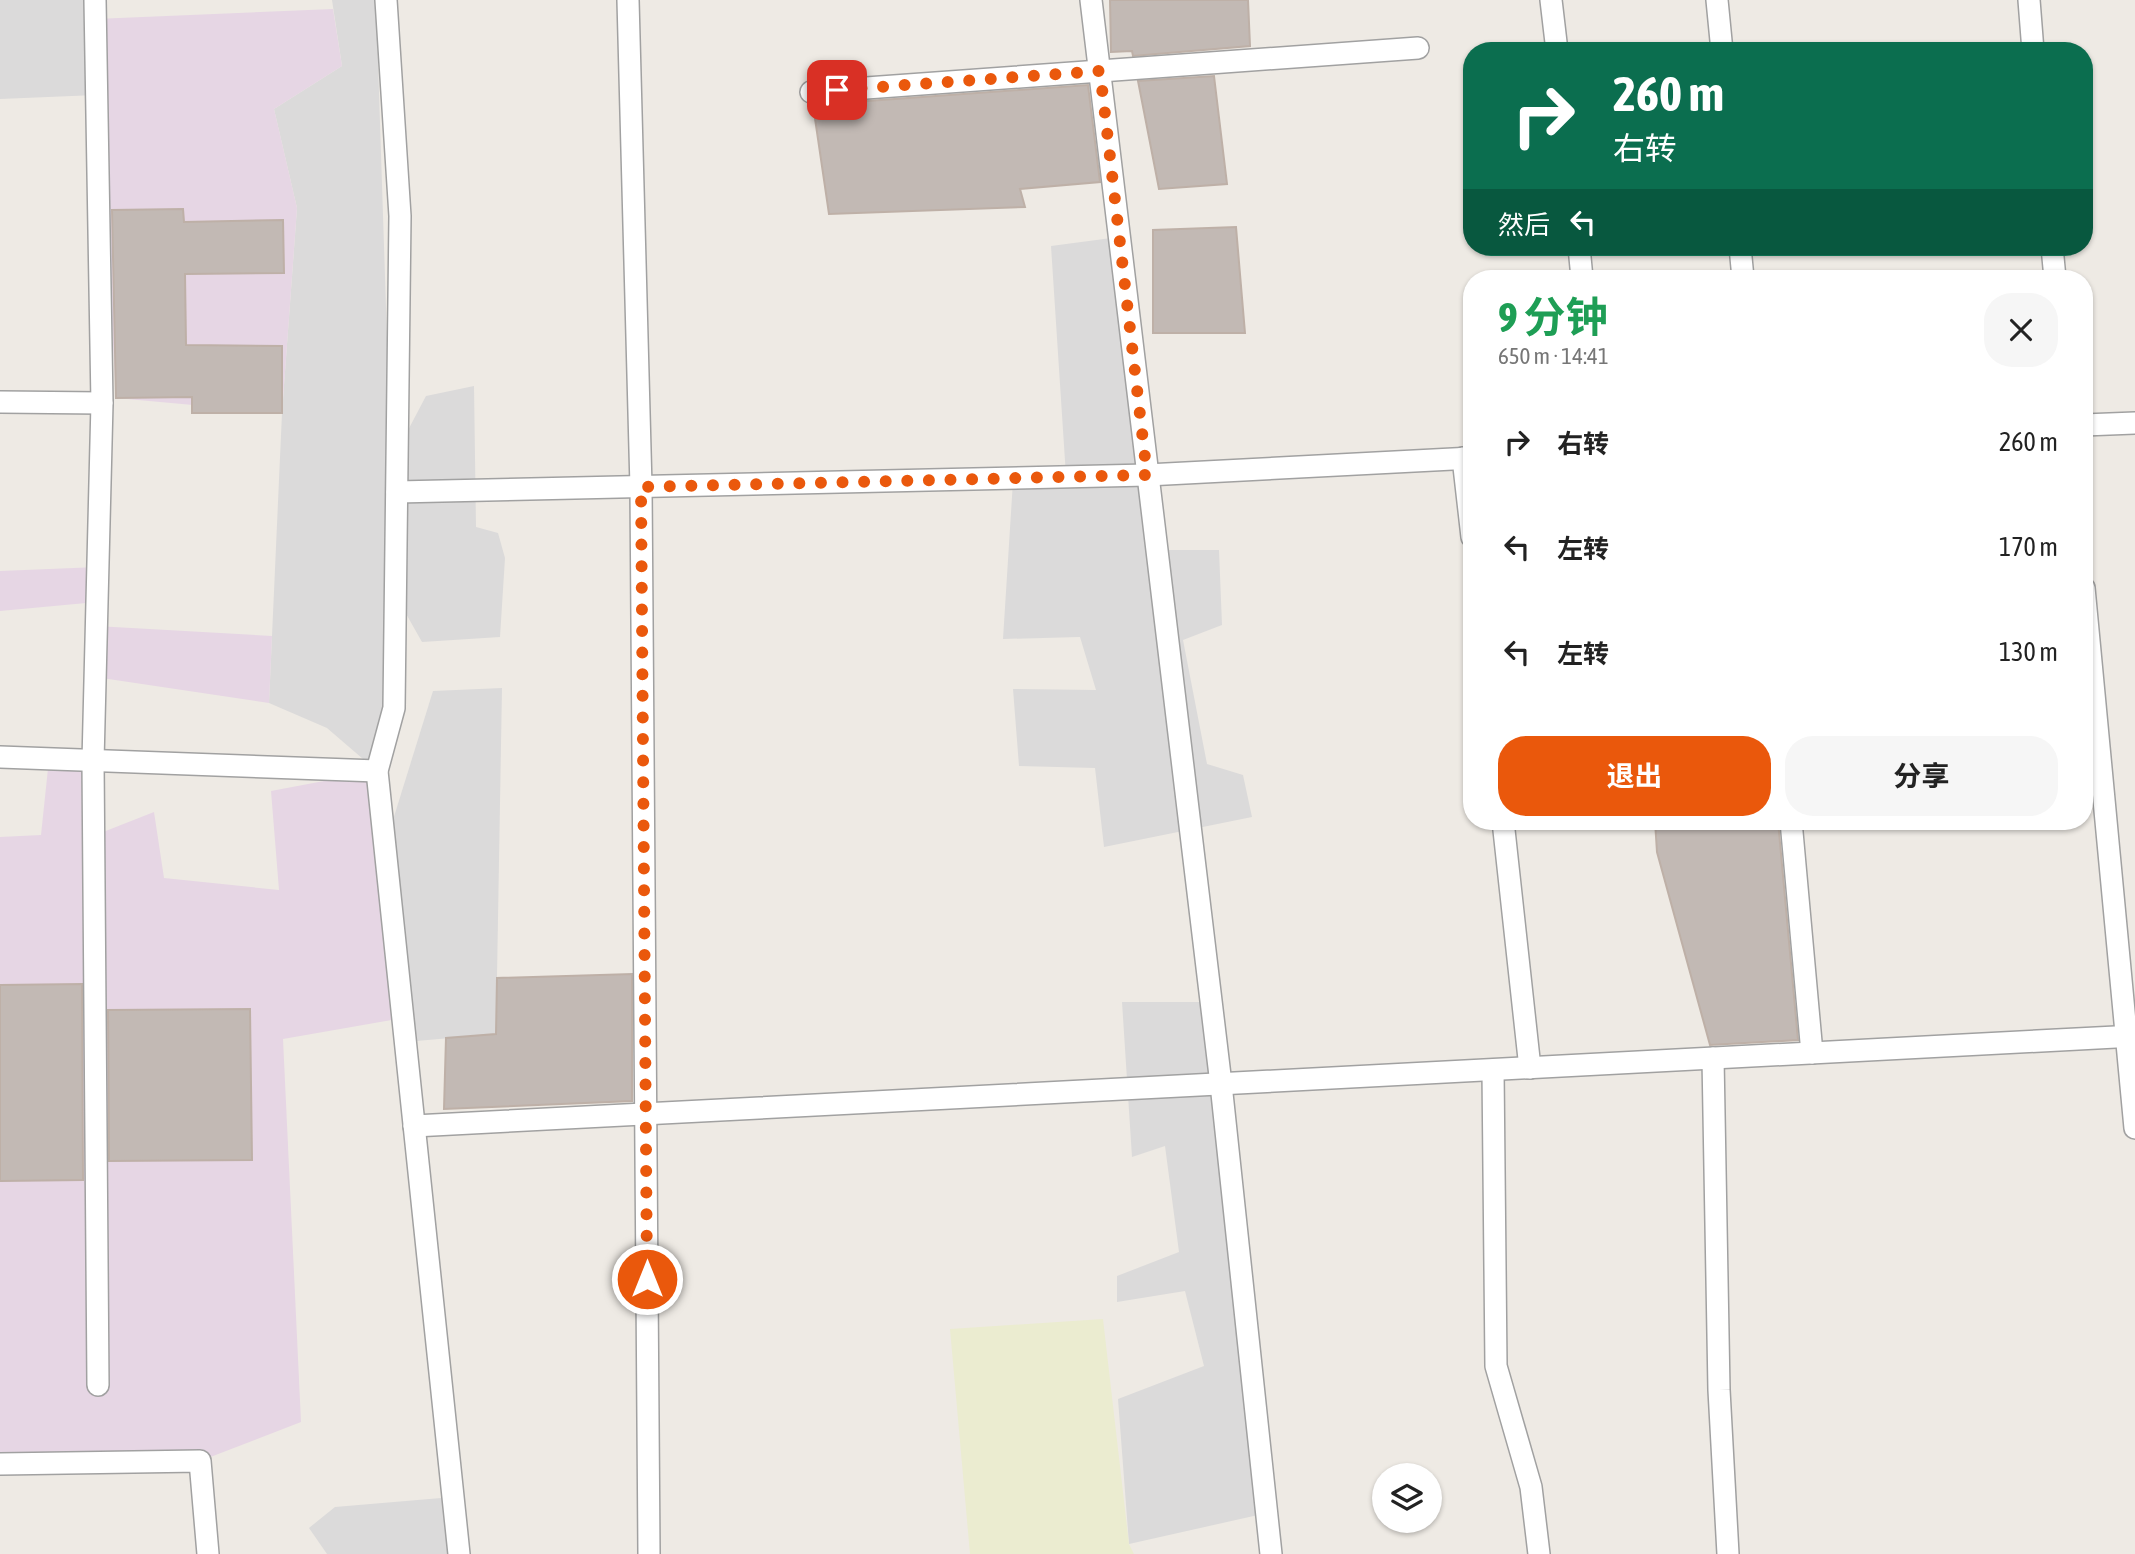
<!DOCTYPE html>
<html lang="zh">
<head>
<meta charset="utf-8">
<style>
  :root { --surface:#fff; --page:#f6f6f6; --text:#222; --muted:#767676; --accent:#ea580c }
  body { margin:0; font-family:"Asap Condensed","Noto Sans SC",sans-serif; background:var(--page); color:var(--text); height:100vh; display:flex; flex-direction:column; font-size:26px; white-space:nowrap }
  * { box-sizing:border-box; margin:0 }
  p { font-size:23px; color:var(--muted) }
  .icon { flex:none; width:38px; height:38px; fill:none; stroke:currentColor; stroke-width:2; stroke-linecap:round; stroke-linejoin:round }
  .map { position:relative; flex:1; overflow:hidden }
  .drawer { position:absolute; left:1463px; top:270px; width:630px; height:560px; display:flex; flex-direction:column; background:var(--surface); border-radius:28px; box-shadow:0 2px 5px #0004 }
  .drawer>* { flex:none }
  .top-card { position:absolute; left:1463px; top:42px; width:630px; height:214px; border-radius:28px; box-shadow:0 2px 5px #0004; background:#0b6e4f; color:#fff; overflow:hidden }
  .fabs { position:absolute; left:1372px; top:1463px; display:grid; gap:14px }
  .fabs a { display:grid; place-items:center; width:70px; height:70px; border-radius:50%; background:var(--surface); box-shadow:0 2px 5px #0004; font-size:35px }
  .pin { position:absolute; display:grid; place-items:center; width:60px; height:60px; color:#fff; margin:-30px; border-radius:14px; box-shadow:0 4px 10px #0006 }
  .me { position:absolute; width:77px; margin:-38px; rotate:0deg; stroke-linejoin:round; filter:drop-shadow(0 0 5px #0008) }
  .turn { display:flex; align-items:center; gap:24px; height:147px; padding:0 35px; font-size:32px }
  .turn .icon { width:91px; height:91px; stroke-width:2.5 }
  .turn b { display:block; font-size:49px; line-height:60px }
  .then { display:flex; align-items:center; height:66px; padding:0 35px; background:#0003; gap:14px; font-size:26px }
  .round { display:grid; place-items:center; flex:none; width:74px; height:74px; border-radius:28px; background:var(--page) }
  .overview { display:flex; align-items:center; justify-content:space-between; height:119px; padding:0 35px }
  h1 { font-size:42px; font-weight:700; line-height:52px; color:#1e9e55 }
  .primary-button { display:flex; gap:14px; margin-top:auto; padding:14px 35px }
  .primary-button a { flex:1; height:80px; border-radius:28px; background:var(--accent); color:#fff; font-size:28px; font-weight:700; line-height:80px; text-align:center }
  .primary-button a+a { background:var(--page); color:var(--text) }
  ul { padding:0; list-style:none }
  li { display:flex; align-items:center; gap:21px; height:105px; padding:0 35px }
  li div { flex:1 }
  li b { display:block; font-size:26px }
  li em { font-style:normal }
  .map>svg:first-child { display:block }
</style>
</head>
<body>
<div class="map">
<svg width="2135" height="1554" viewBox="0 0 2135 1554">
  <rect width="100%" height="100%" fill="#eeeae4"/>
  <g fill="#dbdada">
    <path d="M0,0H95L96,95L0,99Z"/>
    <path d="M332,0H376L395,584L406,434L426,396L474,386L476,527L498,533L505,558L500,637L422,642L396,596L377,771L327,728L269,703L282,413L297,208L274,109L342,66Z"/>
    <path d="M1119,237L1156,550H1219L1222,625L1183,640L1207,764L1243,775L1252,817L1104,847L1095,768L1019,766L1013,689L1096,690L1080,637L1003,639L1013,481L1066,476L1051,246Z"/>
    <path d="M502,688L496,1034L405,1042L388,836L433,691Z"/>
    <path d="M1122,1002H1211L1267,1513L1129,1544L1118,1399L1204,1366L1185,1291L1117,1302V1276L1179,1252L1165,1146L1132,1157Z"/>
    <path d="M453,1497L459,1554H327L309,1528L335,1507Z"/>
  </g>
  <g fill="#e6d6e4">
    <path d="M333,9L342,66L274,109L297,208L282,413L116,398L95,19Z"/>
    <path d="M98,567L97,602L0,611V571Z"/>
    <path d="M96,626L272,636L269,703L95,677Z"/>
    <path d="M49,759L93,761V836L154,812L164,878L279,890L271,791L377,771L403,1018L283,1039L301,1422L200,1461L0,1464V837L41,835Z"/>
  </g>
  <path fill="#ebecd0" d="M1103,1319L1129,1544L1134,1554H970L950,1329Z"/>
  <g fill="#c2b9b4" stroke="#beb0a7" stroke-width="2">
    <path d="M1110,0H1248L1250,46L1133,56L1132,51L1111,52Z"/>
    <path d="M1214,76L1227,184L1159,189L1138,81Z"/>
    <path d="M1088,85L1100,182L1020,189L1025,207L829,214L813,105Z"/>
    <path d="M183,209L184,222L283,220L284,273L185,274L186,345L282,346V413H192V397L116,398L112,210Z"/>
    <path d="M1236,227L1245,333H1153V230Z"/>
    <path d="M1655,821H1778L1798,1040L1710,1045L1657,852Z"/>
    <path d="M632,974V1101L444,1109L446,1038L496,1034L497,978Z"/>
    <path d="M82,984L83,1180L0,1181V985Z"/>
    <path d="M250,1009L252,1160L109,1161L108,1010Z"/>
  </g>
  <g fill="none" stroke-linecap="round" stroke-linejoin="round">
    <defs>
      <g id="street">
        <path d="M95,0L102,403L93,761L98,1385"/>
        <path d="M386,0L400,216L394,708L377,771L459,1554"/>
        <path d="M628,0L641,487L649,1554"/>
        <path d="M1091,0L1221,1084L1271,1554"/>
        <path d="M1551,0L1557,51"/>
        <path d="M1717,0L1722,51"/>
        <path d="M2029,0L2033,51"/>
        <path d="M811,92L1418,48"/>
        <path d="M1579,247L1582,278"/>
        <path d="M1740,247L1743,278"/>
        <path d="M2052,247L2055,278"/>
        <path d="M0,402L102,403"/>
        <path d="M2084,425L2135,423"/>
        <path d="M1463,458L1472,537"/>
        <path d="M397,492L1147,475L1472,458"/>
        <path d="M2084,588L2135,1128"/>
        <path d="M0,757L377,771"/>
        <path d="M1503,821L1530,1068"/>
        <path d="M1791,821L1812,1053"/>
        <path d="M1713,1058L1719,1390L1728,1554"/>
        <path d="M1493,1070L1496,1366L1531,1487L1539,1554"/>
        <path d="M414,1126L2135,1036"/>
        <path d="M0,1464L200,1461L208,1554"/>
      </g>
    </defs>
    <use href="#street" stroke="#a1a1a1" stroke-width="24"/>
    <use href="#street" stroke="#fff" stroke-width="21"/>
  </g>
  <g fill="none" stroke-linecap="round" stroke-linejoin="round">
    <path stroke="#ea580c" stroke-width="12" stroke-dasharray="0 21.6" d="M647,1279L641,487L1147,475L1100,71L837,90"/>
  </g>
</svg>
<div class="fabs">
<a><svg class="icon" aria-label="layers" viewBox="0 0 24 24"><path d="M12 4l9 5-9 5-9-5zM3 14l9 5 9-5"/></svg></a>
</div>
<div class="pin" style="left:837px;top:90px;background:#d93025"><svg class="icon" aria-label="arrive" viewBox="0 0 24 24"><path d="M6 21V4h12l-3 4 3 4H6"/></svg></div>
<svg class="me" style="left:647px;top:1279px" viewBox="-20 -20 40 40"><circle r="17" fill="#ea580c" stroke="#fff" stroke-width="3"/><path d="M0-11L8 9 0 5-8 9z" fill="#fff"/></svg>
<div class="top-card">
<div class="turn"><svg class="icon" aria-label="right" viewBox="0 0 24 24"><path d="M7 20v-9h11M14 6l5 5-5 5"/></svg><div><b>260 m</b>右转</div></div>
<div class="then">然后<svg class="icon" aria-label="left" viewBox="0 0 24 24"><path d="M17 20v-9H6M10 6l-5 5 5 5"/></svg></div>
</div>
<section class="drawer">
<div class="overview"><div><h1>9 分钟</h1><p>650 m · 14:41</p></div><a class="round"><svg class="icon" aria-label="close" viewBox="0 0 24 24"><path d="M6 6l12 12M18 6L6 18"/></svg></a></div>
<ul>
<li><svg class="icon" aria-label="right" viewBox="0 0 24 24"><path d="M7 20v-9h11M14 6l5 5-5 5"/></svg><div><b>右转</b></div><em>260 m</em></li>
<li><svg class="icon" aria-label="left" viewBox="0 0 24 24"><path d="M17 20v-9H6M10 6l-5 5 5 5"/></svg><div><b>左转</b></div><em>170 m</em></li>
<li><svg class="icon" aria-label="left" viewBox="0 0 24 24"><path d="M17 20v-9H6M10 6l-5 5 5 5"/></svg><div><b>左转</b></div><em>130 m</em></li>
</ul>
<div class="primary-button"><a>退出</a><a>分享</a></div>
</section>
</div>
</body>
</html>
